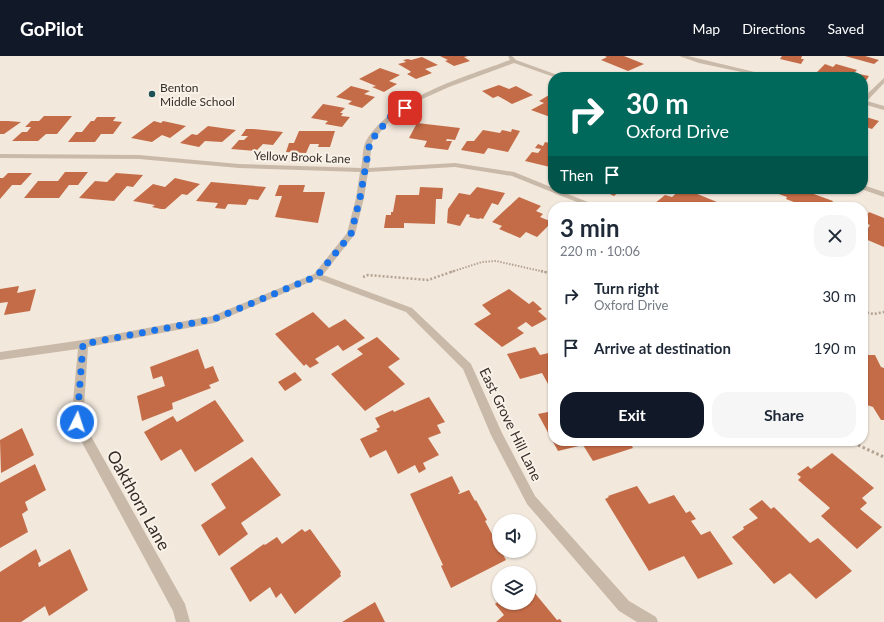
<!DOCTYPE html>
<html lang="en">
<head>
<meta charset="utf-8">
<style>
  :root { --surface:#fff; --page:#f6f6f7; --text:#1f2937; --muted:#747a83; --accent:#111827 }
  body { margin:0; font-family:Lato,sans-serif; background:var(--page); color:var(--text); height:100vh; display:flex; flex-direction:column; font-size:15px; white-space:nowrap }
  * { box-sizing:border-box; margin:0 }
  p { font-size:13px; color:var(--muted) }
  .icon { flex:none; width:22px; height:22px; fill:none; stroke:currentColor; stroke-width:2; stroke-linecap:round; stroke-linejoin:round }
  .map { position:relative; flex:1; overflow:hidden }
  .side { position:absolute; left:548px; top:146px; width:320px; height:244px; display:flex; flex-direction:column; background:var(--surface); border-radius:16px; box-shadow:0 1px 3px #0004 }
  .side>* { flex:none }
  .banner { position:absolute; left:548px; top:16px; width:320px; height:122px; border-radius:16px; box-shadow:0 1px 3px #0004; background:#00695c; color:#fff; overflow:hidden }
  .tools { position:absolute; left:492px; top:458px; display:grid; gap:8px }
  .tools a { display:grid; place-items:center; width:44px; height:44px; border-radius:50%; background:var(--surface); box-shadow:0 1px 3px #0004; font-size:20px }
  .pin { position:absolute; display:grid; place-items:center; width:34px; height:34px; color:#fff; margin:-17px; border-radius:8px; box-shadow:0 2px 6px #0006 }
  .me { position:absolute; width:44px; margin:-22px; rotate:4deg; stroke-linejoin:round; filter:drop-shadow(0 0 3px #0008) }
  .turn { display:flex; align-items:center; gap:14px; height:84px; padding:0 12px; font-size:18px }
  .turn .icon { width:52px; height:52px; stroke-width:2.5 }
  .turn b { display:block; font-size:28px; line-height:34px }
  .then { display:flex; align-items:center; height:38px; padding:0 12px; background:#0003; gap:8px; font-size:15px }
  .round { display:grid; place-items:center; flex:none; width:42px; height:42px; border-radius:16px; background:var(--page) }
  .summary { display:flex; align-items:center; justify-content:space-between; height:68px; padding:0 12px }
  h1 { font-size:24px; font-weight:700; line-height:30px }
  .cta { display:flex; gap:8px; margin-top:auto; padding:8px 12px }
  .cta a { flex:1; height:46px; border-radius:16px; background:var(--accent); color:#fff; font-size:16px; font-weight:700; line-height:46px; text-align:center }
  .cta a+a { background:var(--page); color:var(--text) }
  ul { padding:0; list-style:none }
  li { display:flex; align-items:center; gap:12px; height:52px; padding:0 12px }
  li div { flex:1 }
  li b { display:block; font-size:15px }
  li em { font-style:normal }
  header { display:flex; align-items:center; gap:24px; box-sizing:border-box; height:56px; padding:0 20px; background:var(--accent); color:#fff }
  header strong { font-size:19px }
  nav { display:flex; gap:22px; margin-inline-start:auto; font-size:14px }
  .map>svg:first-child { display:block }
</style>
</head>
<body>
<header>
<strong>GoPilot</strong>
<nav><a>Map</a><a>Directions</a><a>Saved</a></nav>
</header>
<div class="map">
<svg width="884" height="566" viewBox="0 0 884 566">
  <rect width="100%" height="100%" fill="#f2e8dc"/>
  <g fill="#c46c47">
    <path d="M440,0H468L464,1L470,5L454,10L445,5L448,4Z"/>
    <path d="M605,0H624L644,8L628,15L601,4L607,1Z"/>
    <path d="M782,0H802L801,3H804L801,8L780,3Z"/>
    <path d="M845,0H865L879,4L874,8Z"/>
    <path d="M422,1L438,9L425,13L432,17L416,23L407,18L411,16L410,15L398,8L406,6L403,4L408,3L411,4Z"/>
    <path d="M825,8L833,11L836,8L857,14L854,17L869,20L863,29V21H830L816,17Z"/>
    <path d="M380,12L400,19L389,25L397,28L384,36L372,31L376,30L359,23Z"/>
    <path d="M499,29L509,33L516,30L533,39L512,48L498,40L493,42L482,35Z"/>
    <path d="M351,30L370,35L364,38L375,41L362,52L348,48L352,45L336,41Z"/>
    <path d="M549,39L553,41V62L531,54L544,47L539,45Z"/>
    <path d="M323,48L345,52L340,57H343L341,60L350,61L342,71L325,68L328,65L311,62Z"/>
    <path d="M44,60H72L57,78H46L38,85H12L22,76H27L31,71H25L31,65H39Z"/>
    <path d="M863,60L879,65L872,73L863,70Z"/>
    <path d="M97,61H116L113,65L122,66L113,78H101L95,86H68L76,76H82L91,65H94Z"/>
    <path d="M0,65H8L21,66L4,78H0Z"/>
    <path d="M154,65L161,67L163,65L186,70L170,82L162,79L152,86L131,82Z"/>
    <path d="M417,67L460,72L455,84L447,83L446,85H452L448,94L424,91L427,85L409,82Z"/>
    <path d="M208,70L236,74L222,86L205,85L199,91L180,87L192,78L197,79Z"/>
    <path d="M246,73H253L283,76L273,89L263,88L256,95L231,93L239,84H244L248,80H241Z"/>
    <path d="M512,73L520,75L508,96L488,92L484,98L461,94L467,85H474L483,74L500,77L502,74L511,76Z"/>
    <path d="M299,75H335L330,91H318L319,88H310L306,97L286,96L289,87H294Z"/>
    <path d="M545,86L553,88V109L550,111L525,105L532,96L538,97L541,93L535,92L538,88L543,90Z"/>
    <path d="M65,116H88L78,129H69L59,142H24L38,125H58Z"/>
    <path d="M8,117H32L21,129H12L0,143V122H3Z"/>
    <path d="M116,117L143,119L133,131L127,130L114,145L79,142L95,125L107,126Z"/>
    <path d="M175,122L200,128L187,139L182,138L165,153H161L152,151L155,149L133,145L153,128L165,131Z"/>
    <path d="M211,126L266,131L258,144L249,143L246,149L228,148L225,153L215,152L218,147L196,145Z"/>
    <path d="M279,129H305L303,136H325L318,167L275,161L282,140H275Z"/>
    <path d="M420,131L443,132L442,143H436L435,168L404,167V172H384L386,159H391V156H393L396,139H419Z"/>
    <path d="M477,131L505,137L498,149L492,147L483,163L480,162L479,163L469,161L470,159L467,158L460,170L447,167L448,153L459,137L470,139Z"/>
    <path d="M599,133H622L614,140Z"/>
    <path d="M681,133H685L717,146L712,151H689L685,149L683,151H662L654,148L665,139L672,141Z"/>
    <path d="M779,133H813L811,137L833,145L829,151H807L786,143L787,141L776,137Z"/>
    <path d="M519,141L541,150L536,155L543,158L540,161L552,166L537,181L526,176L520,182L499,173L502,170L492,166Z"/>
    <path d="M869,156L884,162V191L863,182V180L870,169L863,166Z"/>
    <path d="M19,230L17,237L36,233L30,255L4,259L8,246L0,247V233Z"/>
    <path d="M509,233L529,248L533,245L542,253L538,255L547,263L532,271L526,266L517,272L524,277L502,291L474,268L491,258L482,249Z"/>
    <path d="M313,256L329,272L345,263L365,282L343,295L338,289L315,303L319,307L310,312L306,308L304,310L275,278Z"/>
    <path d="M377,281L400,303L388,311L405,328L365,355L331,318L363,298L357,293Z"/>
    <path d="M535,291L540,299L553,296V337L542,317L520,323L507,298Z"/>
    <path d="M198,293L205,313L213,310L219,325L209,329L211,332L172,347L173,353L142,365L137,340L165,330L162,320L153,323L150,311Z"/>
    <path d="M863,299H875L881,311L884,312V364H881L873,351L864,348L863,345Z"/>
    <path d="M295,316L302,324L285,335L278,326Z"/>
    <path d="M429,341L445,366L437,369L441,377L428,382L439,399L423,407L426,413L419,417L415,409L398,418L386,394L370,402L360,383L378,375L376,373L380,371L375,362L393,354L394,356Z"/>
    <path d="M215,344L244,385L195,416L181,393L161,405L144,376L173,360L177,366Z"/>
    <path d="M553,355V385H629L633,392L593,405L583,389L558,395L538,358Z"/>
    <path d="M22,372L34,399L1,417L0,384Z"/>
    <path d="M832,397L874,432L862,442L867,447L860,453L882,471L857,493L821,460L830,452L798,424L801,421L797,418L808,410L811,413Z"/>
    <path d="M252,401L281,439L241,467L248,478L219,500L201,469L226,452L211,428Z"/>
    <path d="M35,408L46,434L25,446L28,454L22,458L28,476L0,492V427Z"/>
    <path d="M452,420L460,436L458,437L459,438L469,434L475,445L476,444L487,464L485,465L499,491V495H501L506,504L451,532L441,510L443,509L410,438Z"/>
    <path d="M637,430L649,448L674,439L686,457L690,455L696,463L691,465L701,479L710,475L733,508L698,523L684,500L649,515L605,443L609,441L608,440Z"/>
    <path d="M762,444L771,453L774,451L810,487L818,482L852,515L816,543L790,517L774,528L732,481L744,473L743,471L758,462L749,453Z"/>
    <path d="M302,473L305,476L310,473L341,516L340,518L341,520L295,558L281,537L276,542L270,531L250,546L230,512L264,488L265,489L277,481L282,488Z"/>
    <path d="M36,493L41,505L38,507L39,511L70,493L88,534L49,560L45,550L21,566H0V516Z"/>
    <path d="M529,530L557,564L560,563L562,566H496L504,559L495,548L499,545V547H529Z"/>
    <path d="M375,546L385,566H342Z"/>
  </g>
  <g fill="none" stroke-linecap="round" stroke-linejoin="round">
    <path stroke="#b5a392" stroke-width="2" stroke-dasharray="1.5 1.5" stroke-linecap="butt" d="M451,216L482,206L496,205L545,216"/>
    <g stroke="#b5a392" stroke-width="2.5" stroke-dasharray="2 2" stroke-linecap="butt">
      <path d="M541,215L553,218"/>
      <path d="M363,221L368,219L428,224L454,215"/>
      <path d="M863,256L874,258L884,256"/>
    </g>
    <path stroke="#b5a392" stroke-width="3" stroke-dasharray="2.5 2.5" stroke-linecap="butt" d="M849,385L884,401"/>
    <g fill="#c9b9a8" fill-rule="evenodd">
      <path d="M508,0H512L516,4L563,21H554L514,7L449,31L420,44L393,61L372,86L369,112L455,107L514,116L600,151H589L512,120L455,111L368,116L364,142L355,178L323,219L412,252L471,308L502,377L535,440L629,545L656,561L658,566H637L619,555L527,448L491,379L463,313L406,256L317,223L214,267L88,291L83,366L185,548L190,566H176L173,555L71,366L78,293L0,304V296L83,284L212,260L314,218L347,177L356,142L360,116L239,112L139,103L0,102V98L139,99L239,108L361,112C363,104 362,92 366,85C392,41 465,21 510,4Z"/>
      <path d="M679,0H688L776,21H765L699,7Z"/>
      <path d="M884,22V27L867,45L884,50V54L863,48V42Z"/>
      <path d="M863,129L884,136V141L861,133H863Z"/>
    </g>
  </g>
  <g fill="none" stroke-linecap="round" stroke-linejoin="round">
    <path stroke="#1a73e8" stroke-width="7" stroke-dasharray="0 12.6" d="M77,366L83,288L214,263L317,220L351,178L360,142L370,86L391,60L405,52"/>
  </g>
  <circle fill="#1e5157" stroke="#f9f2e8" stroke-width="1.5" cx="152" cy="38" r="4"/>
  <g text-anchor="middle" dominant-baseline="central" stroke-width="4" stroke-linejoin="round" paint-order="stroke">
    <g font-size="12" fill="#362d28" stroke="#f9f2e8" text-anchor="start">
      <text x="160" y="31">Benton<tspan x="160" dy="14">Middle School</tspan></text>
    </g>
    <g font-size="12" fill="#362d28" stroke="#f9f2e8">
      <text transform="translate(302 101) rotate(2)">Yellow Brook Lane</text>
    </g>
    <g font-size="14" fill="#362d28" stroke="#f9f2e8">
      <text transform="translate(511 368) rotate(64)">East Grove Hill Lane</text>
    </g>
    <g font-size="17" fill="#362d28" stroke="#f9f2e8">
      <text transform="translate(139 444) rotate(61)">Oakthorn Lane</text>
    </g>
  </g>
</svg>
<div class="tools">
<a><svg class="icon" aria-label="sound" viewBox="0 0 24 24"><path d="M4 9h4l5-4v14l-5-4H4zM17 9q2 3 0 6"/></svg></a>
<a><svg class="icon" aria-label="layers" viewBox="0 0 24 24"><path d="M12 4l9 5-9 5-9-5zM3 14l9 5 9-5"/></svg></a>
</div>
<div class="pin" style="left:405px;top:52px;background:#d93025"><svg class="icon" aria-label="arrive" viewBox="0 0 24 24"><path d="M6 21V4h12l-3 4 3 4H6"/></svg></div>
<svg class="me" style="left:77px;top:366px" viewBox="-20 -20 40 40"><circle r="17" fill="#1a73e8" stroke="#fff" stroke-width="3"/><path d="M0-11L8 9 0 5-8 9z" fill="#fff"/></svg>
<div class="banner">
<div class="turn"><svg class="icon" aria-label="right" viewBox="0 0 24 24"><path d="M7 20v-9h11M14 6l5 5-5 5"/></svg><div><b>30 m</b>Oxford Drive</div></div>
<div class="then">Then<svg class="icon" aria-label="arrive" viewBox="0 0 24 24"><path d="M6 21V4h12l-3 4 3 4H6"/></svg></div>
</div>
<section class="side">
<div class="summary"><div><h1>3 min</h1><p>220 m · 10:06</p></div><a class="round"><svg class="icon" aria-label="close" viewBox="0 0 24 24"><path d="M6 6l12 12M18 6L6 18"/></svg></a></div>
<ul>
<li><svg class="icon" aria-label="right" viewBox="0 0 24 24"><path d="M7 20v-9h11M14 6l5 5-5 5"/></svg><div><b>Turn right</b><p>Oxford Drive</p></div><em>30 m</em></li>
<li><svg class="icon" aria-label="arrive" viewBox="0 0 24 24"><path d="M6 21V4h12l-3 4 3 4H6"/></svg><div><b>Arrive at destination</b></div><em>190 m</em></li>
</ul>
<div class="cta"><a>Exit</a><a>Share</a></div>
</section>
</div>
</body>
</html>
